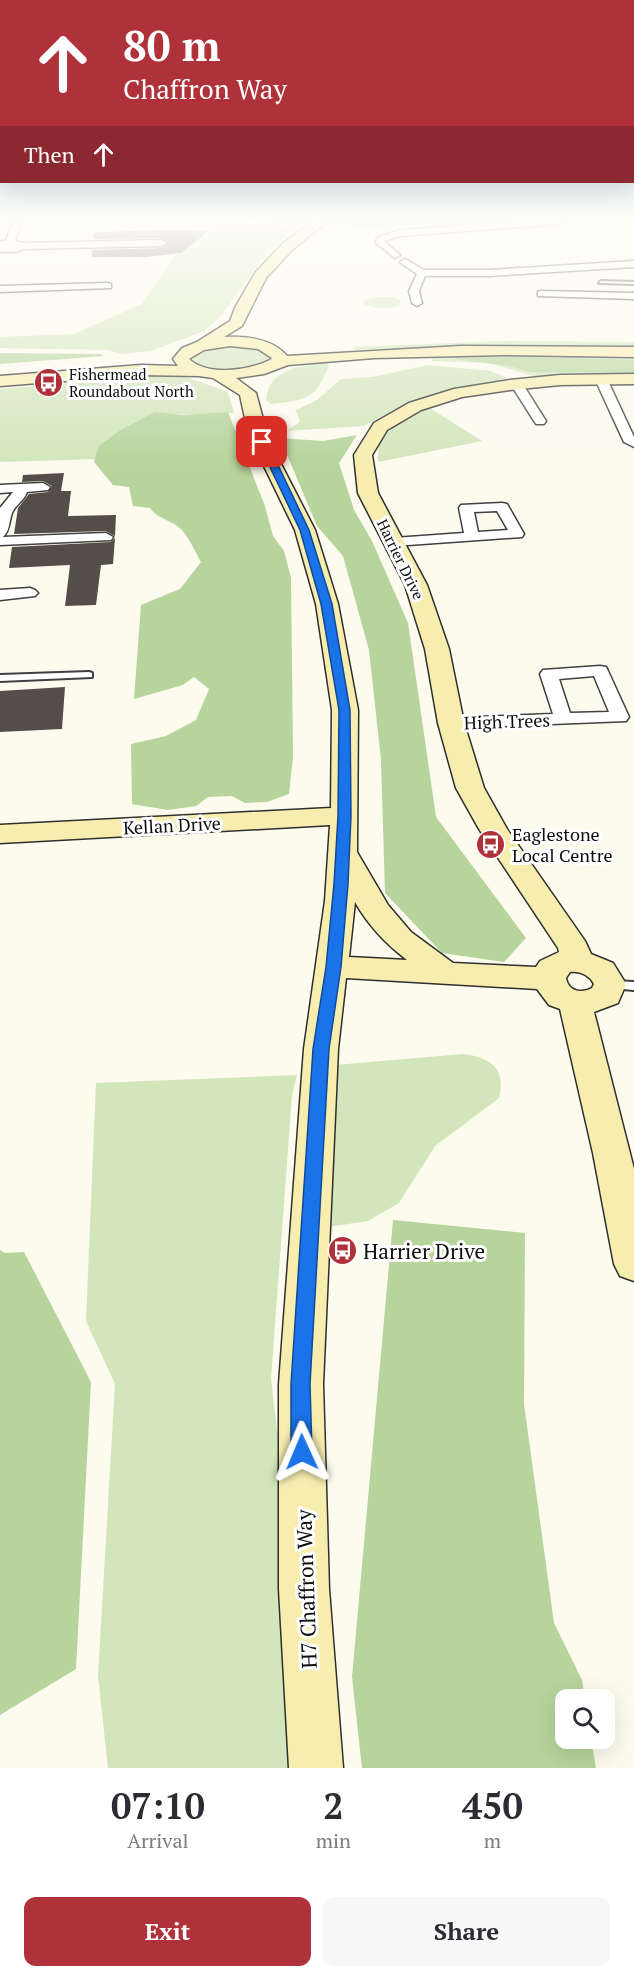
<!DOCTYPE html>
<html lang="en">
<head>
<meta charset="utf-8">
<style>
  :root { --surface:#fff; --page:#f7f7f7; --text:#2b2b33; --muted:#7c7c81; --accent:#af323b }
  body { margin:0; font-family:"PT Serif",serif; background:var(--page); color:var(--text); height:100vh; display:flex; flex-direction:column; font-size:22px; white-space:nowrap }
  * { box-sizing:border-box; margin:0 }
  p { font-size:20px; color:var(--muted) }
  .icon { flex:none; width:33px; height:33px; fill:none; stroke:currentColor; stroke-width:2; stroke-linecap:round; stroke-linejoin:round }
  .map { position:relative; height:1768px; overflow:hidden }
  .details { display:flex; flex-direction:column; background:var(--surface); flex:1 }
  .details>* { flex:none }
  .top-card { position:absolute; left:0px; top:0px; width:634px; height:183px; box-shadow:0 6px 24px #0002; background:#af323b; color:#fff; overflow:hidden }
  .controls { position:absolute; left:555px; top:1689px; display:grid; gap:12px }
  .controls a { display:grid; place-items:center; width:60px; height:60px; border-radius:12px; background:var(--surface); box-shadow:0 6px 24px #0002; font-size:30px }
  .pin { position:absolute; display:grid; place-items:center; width:51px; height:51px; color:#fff; margin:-26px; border-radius:12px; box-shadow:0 3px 9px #0006 }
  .me { position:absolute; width:66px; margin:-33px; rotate:359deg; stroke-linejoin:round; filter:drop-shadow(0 0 4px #0008) }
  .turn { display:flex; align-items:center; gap:21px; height:126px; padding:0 24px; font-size:27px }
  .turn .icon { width:78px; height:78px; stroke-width:2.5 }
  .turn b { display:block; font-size:42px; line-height:51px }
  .then { display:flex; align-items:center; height:57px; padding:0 24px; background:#0003; gap:12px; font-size:22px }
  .eta { display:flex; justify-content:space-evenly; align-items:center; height:102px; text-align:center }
  .eta b { font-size:36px; font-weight:700; line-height:42px }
  .button { display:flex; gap:12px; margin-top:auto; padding:12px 24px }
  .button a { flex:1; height:69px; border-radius:12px; background:var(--accent); color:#fff; font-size:24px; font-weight:700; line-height:69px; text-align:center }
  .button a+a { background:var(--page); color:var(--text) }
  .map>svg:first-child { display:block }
</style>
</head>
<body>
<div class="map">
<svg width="634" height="1768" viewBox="0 0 634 1768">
  <rect width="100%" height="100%" fill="#fdfaee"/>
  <g fill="#d2e5bb">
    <path d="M215,221L297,227L263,258L221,316L204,331L151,351L121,354L108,350L0,348V337L74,334L142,304L173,258L214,229Z"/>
    <path d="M379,297H392L401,301L398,306C385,309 375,309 363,304L366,300Z"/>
    <path d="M503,341L634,342V349L515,346L356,350L353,347Z"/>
    <path d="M233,345L256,348L269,354L270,358C258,373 204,375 193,359L201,351Z"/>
    <path d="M476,354L634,357V376L537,377L489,363L432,361V357Z"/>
    <path d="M327,363L329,365C316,400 305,400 271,404L266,400C268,368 302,366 327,363Z"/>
    <path d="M428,365L491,371L507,378L417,402L394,410L364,426L287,431L300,422L296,410L317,400L341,379L372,377Z"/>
    <path d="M146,376L186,377L228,392L234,413L158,415L101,459L0,462V389Z"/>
    <path d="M428,407L482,441L378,462C378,456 378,448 380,442C386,428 415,413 428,407Z"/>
    <path d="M463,1054C490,1057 507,1069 499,1098L435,1146L399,1203L368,1221L308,1230L324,1066Z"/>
    <path d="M297,1075L292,1095L271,1379L317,1768H108L98,1676L115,1384L86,1321L96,1083Z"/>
  </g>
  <g fill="#b6d49b">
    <path d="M0,353L101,354L104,356L0,364Z"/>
    <path d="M497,356L634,360V373L530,372L510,366L452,359Z"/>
    <path d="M155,412L182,415L228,412L265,506L273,536L284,551L291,578L293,757L289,794L267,802L245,803L232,796L208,797L196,806L168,810L132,804L131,744L166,736L196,720L209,689L194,677L183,685L134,699L141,605L180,589L201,562C195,552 189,537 181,529C170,519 159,520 150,508L133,506L129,487L113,485L94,462L99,446L119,431Z"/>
    <path d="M357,435L339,463L354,510L372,541L408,623L436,817L526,938L504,962L442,953L385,893L381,760L369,650L343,556L317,526L280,438L323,441Z"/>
    <path d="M393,1220L525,1233L524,1404L554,1623L582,1680L585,1699L566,1700V1738L591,1739L596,1768H362L352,1677Z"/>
    <path d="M0,1250L5,1253L24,1252L91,1382L76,1669L0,1715Z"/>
  </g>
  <path fill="#b7dcf0" stroke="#4593c0" stroke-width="1.5" d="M269,221H481L381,226Z"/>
  <g fill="#544e4a">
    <path d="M172,230L209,231L181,253L146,257H92V250L162,248L168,243L162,238L93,239V232Z"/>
    <path d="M64,473L61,491H71L68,516L116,515L115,536L106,531L14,534L18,508L29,494L48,492L52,486L43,481L22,482L23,475Z"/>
    <path d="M115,538L113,564L101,565L96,605L65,606L70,565L9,568L12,547L111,542Z"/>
    <path d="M65,687L62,729L0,732V691Z"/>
  </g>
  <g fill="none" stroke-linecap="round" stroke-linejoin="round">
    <defs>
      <g id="lane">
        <path d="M601,281L634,282V284L599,283Z"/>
        <path d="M89,672L92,673V677L0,681V675Z"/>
        <path d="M614,981L634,982V990L610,988L608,985L610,982Z"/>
      </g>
      <g id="street">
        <path d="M13,221H21L15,241L23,243L162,240L166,243L162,246L24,249L16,252H0V241H6Z"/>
        <path d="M527,221H566L562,224L400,236L384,241L400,255L395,258L376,243L377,238L399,230Z"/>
        <path d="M405,259L424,270H489L634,261V267L489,276H425L419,291L422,303L417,306L412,303L409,291L417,274L402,264L400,262Z"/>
        <path d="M108,283L111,284V288L0,292V286Z"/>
        <path d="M541,291L634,293V299L538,296V292Z"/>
        <path d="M601,376L607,379L634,437V447L624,442L595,379Z"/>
        <path d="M516,380L522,383L546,421L544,424H536L534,421L510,383Z"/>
        <path d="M43,483L50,487L48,490L27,492C24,501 15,505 12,513C9,521 10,531 3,537L106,533L113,537L111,540L0,545V508L13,492L0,493V485Z"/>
        <path d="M502,503L507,504L524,534L522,537L394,546L387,542L394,538L464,533L459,508L461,505ZM497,511L508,530L478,532L474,512Z"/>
        <path d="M30,588L35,590L38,593L35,596L0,600V590Z"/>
        <path d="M600,666L606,667L608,671L629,717L626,721L451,728L445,727L442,723L445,719L451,718L553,714L540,674L543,670ZM594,676L609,712L570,713L559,679Z"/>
      </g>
      <path id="secondary" d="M314,221H328L292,250L266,278L242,326L224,337C246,336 272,338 287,356L461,346L634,347V357L504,355L374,358L288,365L264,374L236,378L256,393L264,423L279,460L315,530L338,604L358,710L357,852L388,905L411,932L453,963L536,967L540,961L559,952L558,948L479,829L456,788L438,723L425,649L405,585L358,493L354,455L374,423L409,403L454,389L510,380L560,375L634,374V384L560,385L510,390L462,397L421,410L387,430L372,455L378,493L427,585L449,649L464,723L484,788L507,829L585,941L591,954L613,963L626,984L618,1003L594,1012L634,1169V1281L620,1276L614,1264L593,1153L560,1009L549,1005L537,989L346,978L338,1049L323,1384L329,1589L343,1768H289L279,1589V1384L304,1049L325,901L330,825L0,843V825L331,808L332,710L316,604L295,530L261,460L246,423L240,395L213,378L199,376L141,375L0,386V376L141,365L178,366L173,359L182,348L197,342L230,321L235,308L255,273L282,244ZM230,346L258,349L272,358L270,360C249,370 209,377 189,359L204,350ZM355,902C368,925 386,944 407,960L349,957ZM570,972C580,971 589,975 594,984L592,988C581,994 568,991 566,978Z"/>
    </defs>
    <use href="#lane" stroke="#404040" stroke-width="4"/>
    <use href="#street" stroke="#404040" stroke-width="3"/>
    <use href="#secondary" stroke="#2f2f2f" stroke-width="3"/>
    <use href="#lane" fill="#fff" fill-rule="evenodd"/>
    <use href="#street" fill="#fff" fill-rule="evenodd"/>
    <use href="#secondary" fill="#f7edaf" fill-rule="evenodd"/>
  </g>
  <linearGradient id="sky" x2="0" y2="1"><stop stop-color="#94c4eb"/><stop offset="0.47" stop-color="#fefdf7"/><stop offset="1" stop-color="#fefdf7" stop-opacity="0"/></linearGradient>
  <rect width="634" height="469" fill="url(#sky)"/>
  <path fill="#1a73e8" stroke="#114b97" stroke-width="1.5" d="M262,439L267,442L309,530L332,604L350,710L351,816L348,884L341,967L329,1049L310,1384L312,1452L309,1459L302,1462L294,1459L291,1452V1384L313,1049L326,967L334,884L338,816L339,710L321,604L300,530L258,442Z"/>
  <defs>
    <symbol id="bus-disc" viewBox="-11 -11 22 22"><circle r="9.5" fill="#af323b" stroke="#fff"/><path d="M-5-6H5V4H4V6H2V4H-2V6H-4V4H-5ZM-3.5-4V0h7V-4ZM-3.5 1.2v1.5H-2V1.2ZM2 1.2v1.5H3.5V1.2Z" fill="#fff"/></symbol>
  </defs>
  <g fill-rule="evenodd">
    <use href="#bus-disc" x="32" y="366" width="33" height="33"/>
    <use href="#bus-disc" x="474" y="828" width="33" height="33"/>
    <use href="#bus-disc" x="326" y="1234" width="33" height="33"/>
  </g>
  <g text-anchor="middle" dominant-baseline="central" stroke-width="6" stroke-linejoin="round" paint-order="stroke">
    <g font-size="15" fill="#0d0d0d" stroke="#fff" text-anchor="start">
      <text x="69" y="374">Fishermead<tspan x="69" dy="17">Roundabout North</tspan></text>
    </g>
    <g font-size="15" fill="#0d0d0d" stroke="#fff">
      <text transform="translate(401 559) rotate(64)">Harrier Drive</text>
    </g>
    <g font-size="18" fill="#0d0d0d" stroke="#fff">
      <text transform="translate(507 721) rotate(-2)">High Trees</text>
      <text transform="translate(172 825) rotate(-3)">Kellan Drive</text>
    </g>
    <g font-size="18" fill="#0d0d0d" stroke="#fff" text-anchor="start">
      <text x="512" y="834">Eaglestone<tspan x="512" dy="21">Local Centre</tspan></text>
    </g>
    <g font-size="21" fill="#0d0d0d" stroke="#fff" text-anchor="start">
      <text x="363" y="1251">Harrier Drive</text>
    </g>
    <g font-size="21" fill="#0d0d0d" stroke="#fff">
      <text transform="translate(306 1589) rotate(-92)">H7 Chaffron Way</text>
    </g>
  </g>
</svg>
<div class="controls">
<a><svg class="icon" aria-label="search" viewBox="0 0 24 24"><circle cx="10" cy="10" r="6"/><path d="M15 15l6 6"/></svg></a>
</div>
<div class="pin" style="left:262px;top:442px;background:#d93025"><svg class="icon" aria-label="arrive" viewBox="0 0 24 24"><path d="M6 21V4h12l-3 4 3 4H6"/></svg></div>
<svg class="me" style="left:302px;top:1452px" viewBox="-20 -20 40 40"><path d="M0-17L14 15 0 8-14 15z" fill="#1a73e8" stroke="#fff" stroke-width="4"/></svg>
<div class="top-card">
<div class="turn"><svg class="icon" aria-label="ahead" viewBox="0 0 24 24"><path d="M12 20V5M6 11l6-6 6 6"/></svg><div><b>80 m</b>Chaffron Way</div></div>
<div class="then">Then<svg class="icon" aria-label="ahead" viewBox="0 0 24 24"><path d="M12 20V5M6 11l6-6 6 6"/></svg></div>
</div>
</div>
<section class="details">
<div class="eta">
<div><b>07:10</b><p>Arrival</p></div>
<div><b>2</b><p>min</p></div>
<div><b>450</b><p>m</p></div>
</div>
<div class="button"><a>Exit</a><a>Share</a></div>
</section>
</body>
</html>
